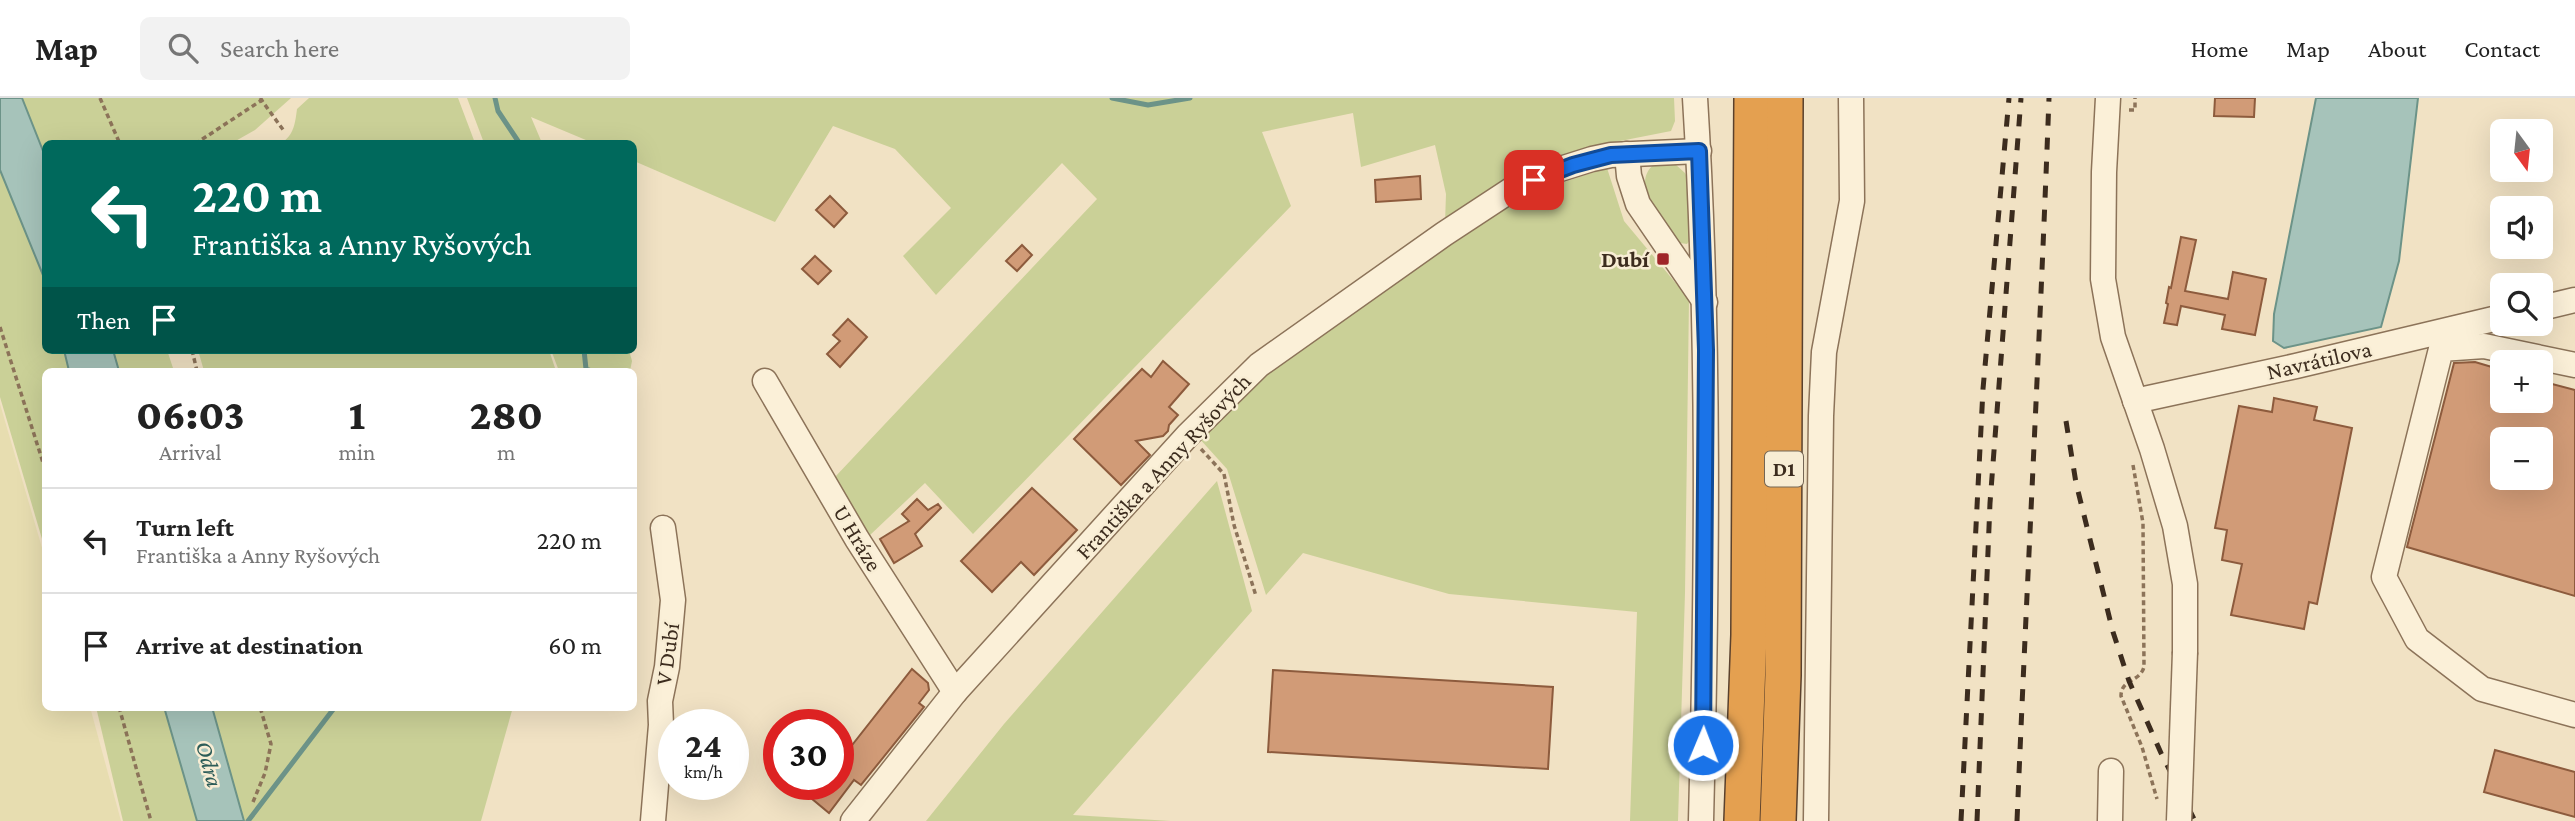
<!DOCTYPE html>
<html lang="en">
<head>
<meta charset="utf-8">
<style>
  :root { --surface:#fff; --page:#f2f2f2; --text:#222; --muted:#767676; --line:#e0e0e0 }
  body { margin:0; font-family:"Crimson Pro",serif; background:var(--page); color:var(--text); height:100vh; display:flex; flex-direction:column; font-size:26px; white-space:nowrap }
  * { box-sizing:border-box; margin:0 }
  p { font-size:23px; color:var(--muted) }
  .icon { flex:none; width:38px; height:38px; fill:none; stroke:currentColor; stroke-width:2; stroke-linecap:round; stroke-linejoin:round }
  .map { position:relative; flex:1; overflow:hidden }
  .details { position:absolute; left:42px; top:270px; width:595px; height:343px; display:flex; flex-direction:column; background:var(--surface); border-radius:10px; box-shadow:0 7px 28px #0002 }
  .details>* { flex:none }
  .hud { position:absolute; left:42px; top:42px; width:595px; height:214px; border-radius:10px; box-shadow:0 7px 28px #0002; background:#00695c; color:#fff; overflow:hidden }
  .needle { width:46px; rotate:165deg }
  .buttons { position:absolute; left:2490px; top:21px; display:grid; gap:14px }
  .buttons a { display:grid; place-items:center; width:63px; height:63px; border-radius:10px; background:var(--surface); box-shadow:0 7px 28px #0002; font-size:35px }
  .speed { position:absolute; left:658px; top:611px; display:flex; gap:14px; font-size:35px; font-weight:700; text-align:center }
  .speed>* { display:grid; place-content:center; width:91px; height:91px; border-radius:50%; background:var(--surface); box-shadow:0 7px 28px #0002; line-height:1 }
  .speed small { font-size:18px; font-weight:400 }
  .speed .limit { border:10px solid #d22; background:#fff; color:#111 }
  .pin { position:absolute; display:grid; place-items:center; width:60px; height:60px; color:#fff; margin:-30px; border-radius:14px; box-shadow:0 4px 10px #0006 }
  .me { position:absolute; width:77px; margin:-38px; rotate:1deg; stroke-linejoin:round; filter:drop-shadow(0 0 5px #0008) }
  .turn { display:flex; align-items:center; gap:24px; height:147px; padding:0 35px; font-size:32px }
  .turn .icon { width:91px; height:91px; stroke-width:2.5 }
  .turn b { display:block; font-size:49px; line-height:60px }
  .then { display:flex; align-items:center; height:66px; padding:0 35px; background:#0003; gap:14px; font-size:26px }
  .eta { display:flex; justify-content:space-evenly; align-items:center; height:119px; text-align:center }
  .eta b { font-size:42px; font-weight:800; line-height:49px }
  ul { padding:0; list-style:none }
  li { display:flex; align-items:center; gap:21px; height:105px; padding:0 35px; border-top:2px solid var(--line) }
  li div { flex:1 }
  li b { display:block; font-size:26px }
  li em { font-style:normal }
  header { display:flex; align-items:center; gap:42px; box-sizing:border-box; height:98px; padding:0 35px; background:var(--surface); border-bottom:2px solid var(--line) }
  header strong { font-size:33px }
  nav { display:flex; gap:38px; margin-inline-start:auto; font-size:24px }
  .search { width:490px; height:63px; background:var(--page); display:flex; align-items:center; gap:18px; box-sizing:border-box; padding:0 24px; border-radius:10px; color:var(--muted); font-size:26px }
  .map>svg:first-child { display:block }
</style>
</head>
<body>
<header>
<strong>Map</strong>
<div class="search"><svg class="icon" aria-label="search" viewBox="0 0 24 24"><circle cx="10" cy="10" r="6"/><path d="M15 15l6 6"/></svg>Search here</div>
<nav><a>Home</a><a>Map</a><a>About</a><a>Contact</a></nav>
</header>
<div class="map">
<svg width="2575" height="723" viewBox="0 0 2575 723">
  <rect width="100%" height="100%" fill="#f1e2c4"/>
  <path fill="#e7ddb0" d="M0,306L45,460L46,609H90L121,723H0Z"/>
  <g fill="#cad097">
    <path d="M22,0H291L255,32L232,45L46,46L45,57Z"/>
    <path d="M309,0H458L475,45H282C294,36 295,26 297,11Z"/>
    <path d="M467,0H1674L1675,23L1671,33L1600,47L1445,125L1446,96L1435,47L1361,69L1353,15L1262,34L1291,108L973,436L925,385L869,438L835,379L1097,101L1062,65L936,197L903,158L951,110L895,51L833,28L775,124L634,63V46L593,45L531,19L542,45H484Z"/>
    <path d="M1654,66H1675L1685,75L1688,81L1690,142L1687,146L1680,145C1665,125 1628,89 1654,66Z"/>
    <path d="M1607,70L1624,123L1689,201L1685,495L1678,723H1630L1637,514L1449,496L1303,455L1266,497L1227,371L1198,339L1272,264L1517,103L1543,91Z"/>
    <path d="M0,72L45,182L46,252H64L69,273H46L45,451L0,299Z"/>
    <path d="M113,252H167L174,273H119Z"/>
    <path d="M198,252H549L556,273H204Z"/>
    <path d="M551,252H629L632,263L630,273H559Z"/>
    <path d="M1217,383L1252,513L1073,717L1171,723H926L1004,626Z"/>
    <path d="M96,609H164L197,723H123Z"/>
    <path d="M212,609H513L481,723H244Z"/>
  </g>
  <g fill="#a6c3ba" stroke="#6c9388" stroke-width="2">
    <path d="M0,0H22L45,58V182L0,72Z"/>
    <path d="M2316,0H2418L2399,163L2381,229L2284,250L2273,243L2274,216Z"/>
    <path d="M64,252H113L119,273H69Z"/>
    <path d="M164,609H212L244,723H197Z"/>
  </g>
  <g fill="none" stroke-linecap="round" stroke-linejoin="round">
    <g stroke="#6c9388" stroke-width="5">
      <path d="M495,0L498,13L520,46"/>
      <path d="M1112,0L1148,7L1190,0"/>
      <path d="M584,252L586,271L592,273"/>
      <path d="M248,723L335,609"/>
    </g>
  </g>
  <g fill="#d19b77" stroke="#8d5b3d" stroke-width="2" fill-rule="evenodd">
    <path d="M2215,0H2255L2254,19L2214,18Z"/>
    <path d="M1420,78L1421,101L1376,104L1375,82Z"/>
    <path d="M830,98L847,115L834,129L816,112Z"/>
    <path d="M2181,139L2196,142L2185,193L2228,201L2233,174L2266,181L2255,237L2222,231L2225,217L2181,208L2177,227L2164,225L2168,206L2166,205L2169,189L2171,190Z"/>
    <path d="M1022,147L1032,157L1017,173L1006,163Z"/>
    <path d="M815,158L831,173L818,186L802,171Z"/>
    <path d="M848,221L867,239L840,269L827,256L840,243L833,237Z"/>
    <path d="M1163,263L1189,286L1169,309L1178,317L1169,327L1168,333L1163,338L1136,343L1150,357L1121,387L1074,341L1142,271L1151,279Z"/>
    <path d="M2475,264L2502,272V303H2541V283L2575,292V498L2407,449L2454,265ZM2502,341H2541V380H2502Z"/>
    <path d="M2274,300L2317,309L2314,322L2352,330L2317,506L2309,504L2304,531L2231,517L2242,466L2222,462L2227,432L2215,430L2239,308L2272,314Z"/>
    <path d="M1032,390L1077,432L1034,477L1021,464L992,494L961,463Z"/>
    <path d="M917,401L928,412L938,406L941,410L915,436L922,448L894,465L880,441L909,423L902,416Z"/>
    <path d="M912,571L928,585L929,592L919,605L924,609L861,687L854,682L829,715L805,695L812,686H838V665Z"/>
    <path d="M1273,572L1553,589L1548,671L1268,654Z"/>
    <path d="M2495,652L2575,674V719L2484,694Z"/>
  </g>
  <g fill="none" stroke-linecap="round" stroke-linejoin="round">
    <defs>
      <g id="minor">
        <path d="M1695,0C1710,241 1707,482 1701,723"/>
        <path d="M2108,0L2104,74L2103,181L2113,239L2152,351L2175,428L2185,486V554"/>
        <path d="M1627,56L1629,78L1638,106L1705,204"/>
        <path d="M2541,210L2575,202"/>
        <path d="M2575,267L2484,248L2441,251L2384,479L2417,541L2482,591L2575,617"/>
        <path d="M765,283L857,441L955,594"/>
        <path d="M2135,303L2296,268L2502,219"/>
        <path d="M653,723L661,627L660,603L667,569L673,502L663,430"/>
        <path d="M853,723L955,594L1188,337L1259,267L1444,136L1514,90L1554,73L1592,61L1611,57L1699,53"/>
        <path d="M1816,723L1821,318L1824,254L1852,103L1851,0"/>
        <path d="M2110,723L2111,673"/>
      </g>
      <g id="highway">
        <path d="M1742,723L1749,537L1752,0"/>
        <path d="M1778,723L1783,577L1785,0"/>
      </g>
    </defs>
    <use href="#minor" stroke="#8c7359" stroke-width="27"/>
    <use href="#highway" stroke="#5a412d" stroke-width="38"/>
    <g stroke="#8c7359" stroke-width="3.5" stroke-dasharray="5 3.5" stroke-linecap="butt">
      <path d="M100,0L120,46"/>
      <path d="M260,0L284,33"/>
      <path d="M2129,12H2135V0"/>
      <path d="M195,46L265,0"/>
      <path d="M0,229L46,374"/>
      <path d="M192,252L197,273"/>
      <path d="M1201,351L1224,376L1234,427L1256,498"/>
      <path d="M2133,367L2143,425L2144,569C2140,584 2121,581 2121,598L2142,649L2157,701"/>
      <path d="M119,609L151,723"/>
      <path d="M253,704L265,675L271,646L260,609"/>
    </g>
    <use href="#minor" stroke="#fbf0d8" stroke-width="24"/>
    <use href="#highway" stroke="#e4a050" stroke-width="35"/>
    <g stroke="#3c2c1e" stroke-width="5" stroke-dasharray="12 12" stroke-linecap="butt">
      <path d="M2066,323L2076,385L2113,534L2129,583L2161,655L2195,723"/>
      <path d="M1961,723L1983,291L2009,0"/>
      <path d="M1977,723L1990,405L2021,0"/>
      <path d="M2017,723C2027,482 2040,241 2049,0"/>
    </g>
    <defs>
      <path id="minor-bridge" d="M2179,723L2185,554"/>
    </defs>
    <use href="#minor-bridge" stroke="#8c7359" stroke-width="27" stroke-linecap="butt"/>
    <use href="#minor-bridge" stroke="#fbf0d8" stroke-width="24"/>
  </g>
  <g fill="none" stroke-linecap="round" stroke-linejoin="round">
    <defs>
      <path id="route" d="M1534,82L1573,67L1611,57L1699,53L1706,252L1703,647"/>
    </defs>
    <use href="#route" stroke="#114b97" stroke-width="18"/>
    <use href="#route" stroke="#1a73e8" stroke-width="12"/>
  </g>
  <rect fill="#9f2528" stroke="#f8edd4" stroke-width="2.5" x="1656" y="154" width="14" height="14" rx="3.5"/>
  <g text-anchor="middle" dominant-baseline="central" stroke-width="5" stroke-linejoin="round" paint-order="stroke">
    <rect fill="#f8edd4" stroke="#746655" stroke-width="2" x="1765" y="353.5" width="38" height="35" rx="5"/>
    <g font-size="21" font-weight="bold" fill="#3c2c1e">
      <text x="1784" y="371">D1</text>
    </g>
    <g font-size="23" font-weight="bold" fill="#3c2c1e" stroke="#f8edd4" text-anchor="end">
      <text x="1649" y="161">Dubí</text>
    </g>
    <g font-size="23" fill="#3c2c1e" stroke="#f8edd4">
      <text transform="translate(2319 262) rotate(-13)">Navrátilova</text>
      <text transform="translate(1163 368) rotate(-47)">Františka a Anny Ryšových</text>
      <text transform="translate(858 440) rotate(59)">U Hráze</text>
      <text transform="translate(667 556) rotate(-82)">V Dubí</text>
    </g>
    <g font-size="24" font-style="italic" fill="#2c5c58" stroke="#f8edd4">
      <text transform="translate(210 666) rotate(75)">Odra</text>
    </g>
  </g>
</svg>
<div class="buttons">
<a><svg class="needle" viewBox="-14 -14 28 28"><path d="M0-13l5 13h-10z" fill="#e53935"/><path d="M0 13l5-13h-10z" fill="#767676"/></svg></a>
<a><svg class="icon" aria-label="sound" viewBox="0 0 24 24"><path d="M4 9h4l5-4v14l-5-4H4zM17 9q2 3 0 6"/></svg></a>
<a><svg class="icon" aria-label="search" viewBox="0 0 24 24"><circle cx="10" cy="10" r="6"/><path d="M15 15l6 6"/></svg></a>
<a>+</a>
<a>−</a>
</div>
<div class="speed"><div>24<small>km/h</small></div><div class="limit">30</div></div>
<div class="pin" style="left:1534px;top:82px;background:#d93025"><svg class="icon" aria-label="arrive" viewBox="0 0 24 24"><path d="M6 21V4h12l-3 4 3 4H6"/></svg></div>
<svg class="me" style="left:1703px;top:647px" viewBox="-20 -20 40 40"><circle r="17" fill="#1a73e8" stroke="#fff" stroke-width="3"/><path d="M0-11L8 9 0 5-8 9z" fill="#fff"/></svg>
<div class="hud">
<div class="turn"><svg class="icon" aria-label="left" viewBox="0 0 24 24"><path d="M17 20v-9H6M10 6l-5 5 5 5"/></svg><div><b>220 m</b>Františka a Anny Ryšových</div></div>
<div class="then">Then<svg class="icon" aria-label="arrive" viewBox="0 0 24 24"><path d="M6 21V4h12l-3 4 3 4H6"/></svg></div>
</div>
<section class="details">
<div class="eta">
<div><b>06:03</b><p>Arrival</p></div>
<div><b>1</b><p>min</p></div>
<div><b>280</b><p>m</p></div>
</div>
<ul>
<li><svg class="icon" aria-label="left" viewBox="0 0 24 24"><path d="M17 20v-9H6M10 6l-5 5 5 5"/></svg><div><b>Turn left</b><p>Františka a Anny Ryšových</p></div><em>220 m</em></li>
<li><svg class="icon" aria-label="arrive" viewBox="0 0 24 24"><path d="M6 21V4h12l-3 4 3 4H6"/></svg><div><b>Arrive at destination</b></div><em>60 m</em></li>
</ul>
</section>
</div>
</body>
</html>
